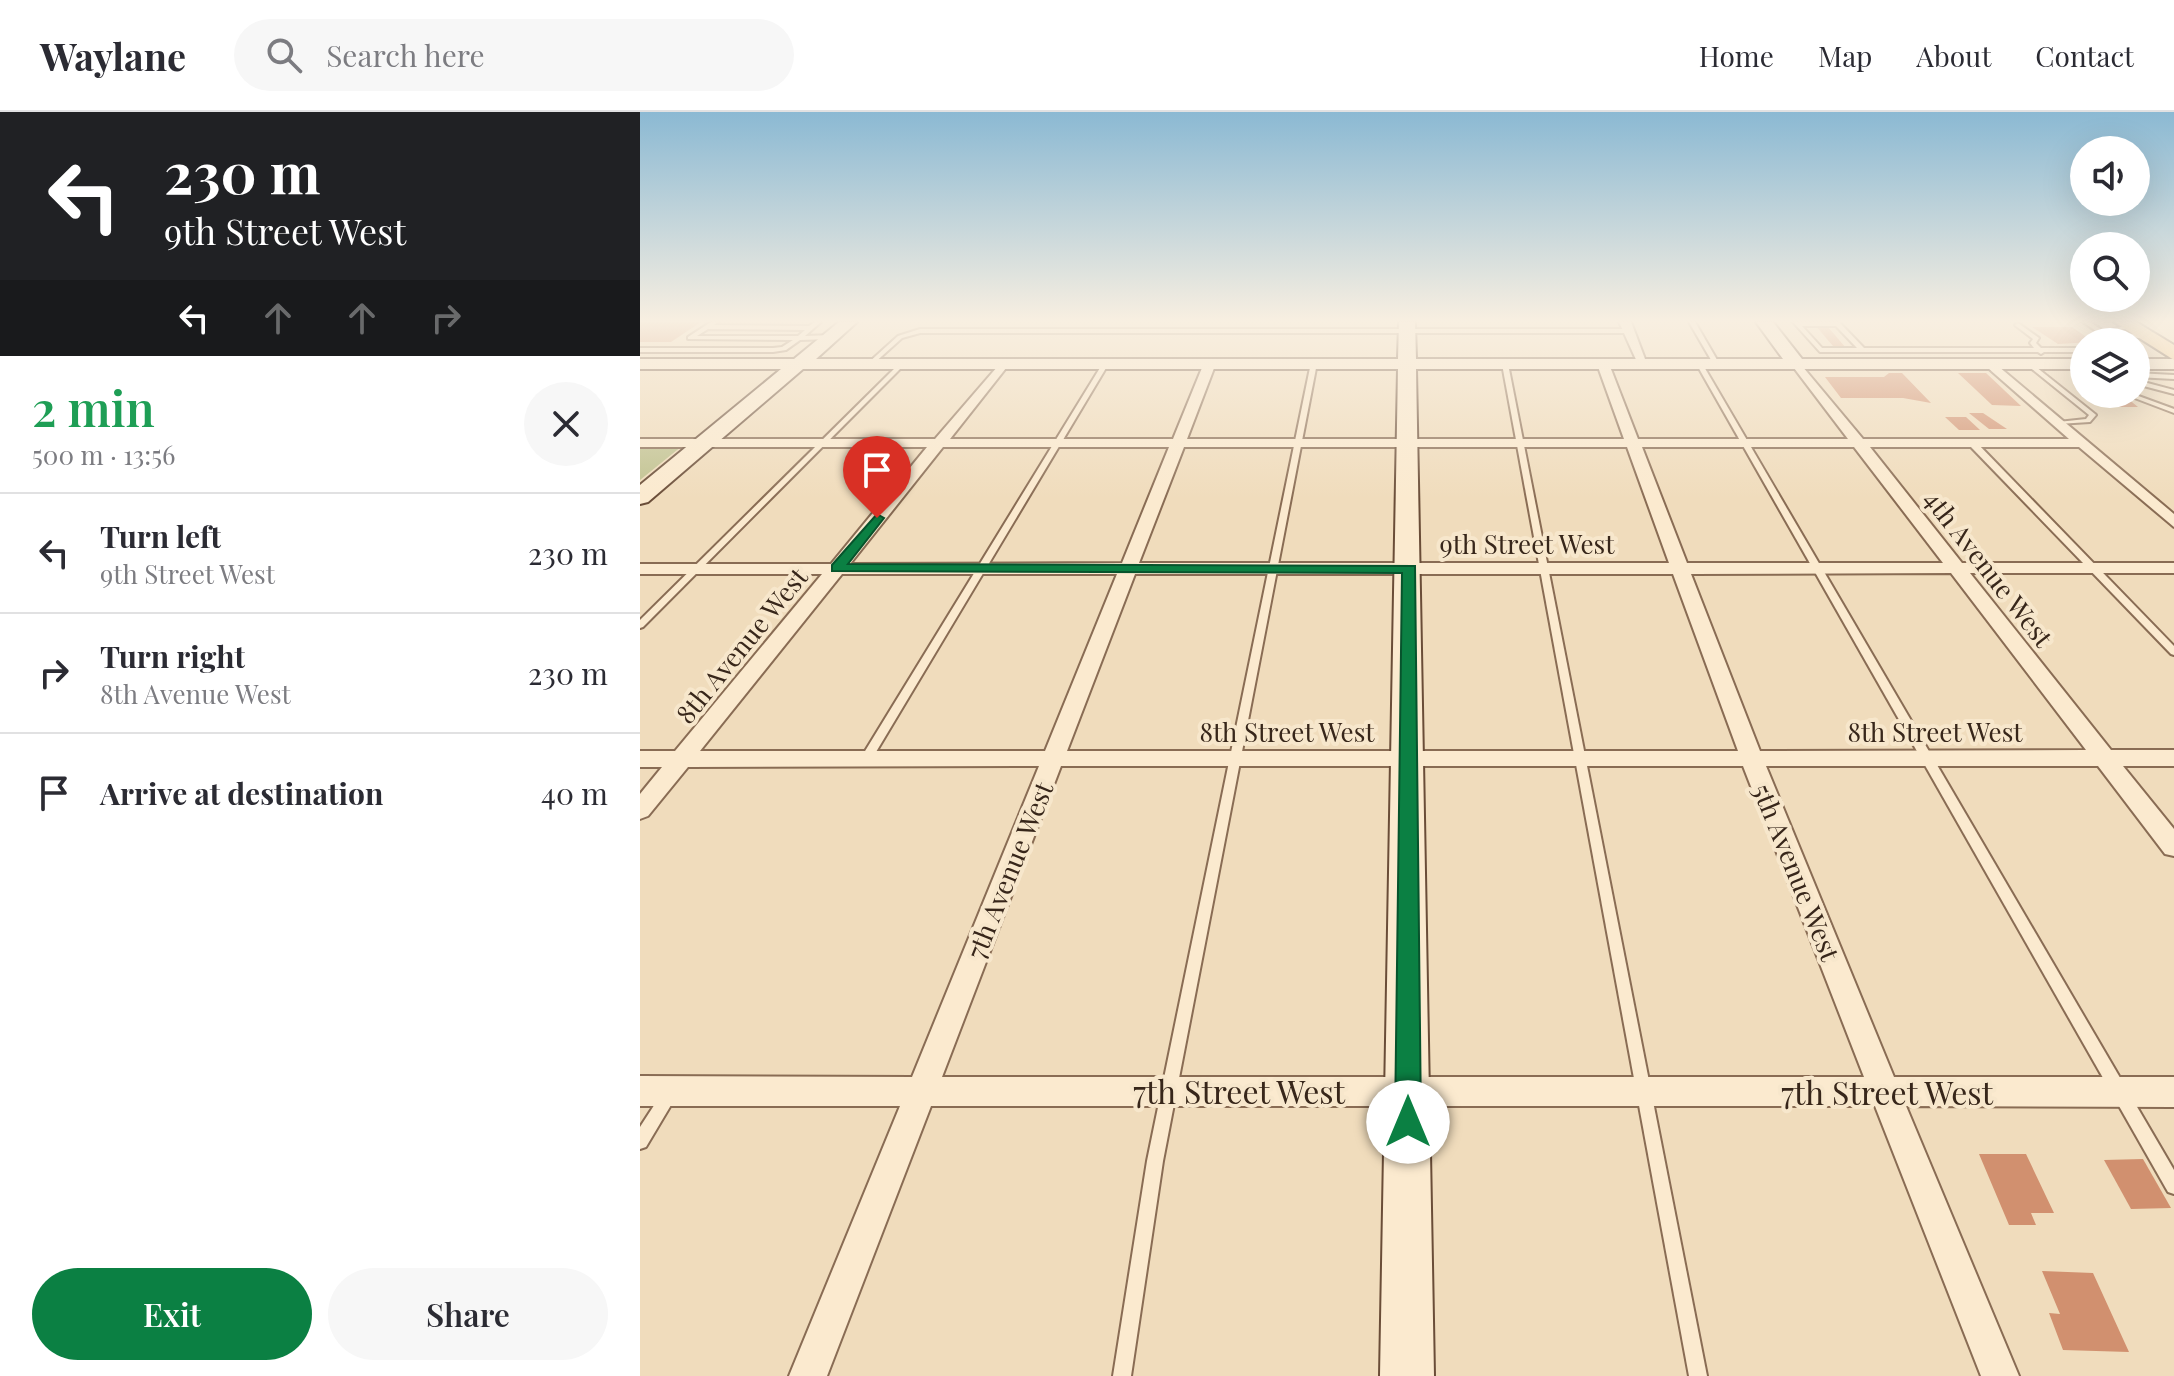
<!DOCTYPE html>
<html lang="en">
<head>
<meta charset="utf-8">
<style>
  :root { --surface:#fff; --page:#f7f7f7; --text:#2b2b33; --muted:#7c7c81; --line:#e1e1e2; --accent:#0b8043 }
  body { margin:0; font-family:"Playfair Display",serif; background:var(--page); color:var(--text); height:100vh; display:flex; flex-direction:column; font-size:30px; white-space:nowrap }
  * { box-sizing:border-box; margin:0 }
  p { font-size:26px; color:var(--muted) }
  .icon { flex:none; width:44px; height:44px; fill:none; stroke:currentColor; stroke-width:2; stroke-linecap:round; stroke-linejoin:round }
  .map { position:relative; flex:1; overflow:hidden }
  .side { display:flex; flex-direction:column; background:var(--surface); width:640px }
  .side>* { flex:none }
  .hud { background:#202124; color:#fff; overflow:hidden }
  .fabs { position:absolute; left:1430px; top:24px; display:grid; gap:16px }
  .fabs a { display:grid; place-items:center; width:80px; height:80px; border-radius:50%; background:var(--surface); box-shadow:0 8px 32px #0002; font-size:40px }
  .pin { position:absolute; display:grid; place-items:center; width:68px; height:68px; color:#fff; margin:-82px -34px; border-radius:50% 50% 50% 0; rotate:-45deg; box-shadow:0 0 8px #0007 }
  .pin .icon { rotate:45deg }
  .me { position:absolute; width:88px; margin:-44px; rotate:0deg; stroke-linejoin:round; filter:drop-shadow(0 0 6px #0008) }
  .turn { display:flex; align-items:center; gap:28px; height:168px; padding:0 32px; font-size:36px }
  .turn .icon { width:104px; height:104px; stroke-width:2.5 }
  .turn b { display:block; font-size:56px; line-height:68px }
  .lanes { display:flex; align-items:center; height:76px; padding:0 32px; background:#0003; justify-content:center; gap:40px; direction:ltr }
  .lanes .off { opacity:.35 }
  .round { display:grid; place-items:center; flex:none; width:84px; height:84px; border-radius:42px; background:var(--page) }
  .overview { display:flex; align-items:center; justify-content:space-between; height:136px; padding:0 32px }
  h1 { font-size:48px; font-weight:600; line-height:60px; color:#1e9e55 }
  .cta { display:flex; gap:16px; margin-top:auto; padding:16px 32px }
  .cta a { flex:1; height:92px; border-radius:48px; background:var(--accent); color:#fff; font-size:32px; font-weight:600; line-height:92px; text-align:center }
  .cta a+a { background:var(--page); color:var(--text) }
  ul { padding:0; list-style:none }
  li { display:flex; align-items:center; gap:24px; height:120px; padding:0 32px; border-top:2px solid var(--line) }
  li div { flex:1 }
  li b { display:block; font-size:30px }
  li em { font-style:normal }
  header { display:flex; align-items:center; gap:48px; box-sizing:border-box; height:112px; padding:0 40px; background:var(--surface); border-bottom:2px solid var(--line) }
  header strong { font-size:38px }
  nav { display:flex; gap:44px; margin-inline-start:auto; font-size:28px }
  .search { width:560px; height:72px; background:var(--page); display:flex; align-items:center; gap:20px; box-sizing:border-box; padding:0 28px; border-radius:44px; color:var(--muted); font-size:30px }
  main { display:flex; flex:1; min-height:0 }
  .map>svg:first-child { display:block }
</style>
</head>
<body>
<header>
<strong>Waylane</strong>
<div class="search"><svg class="icon" aria-label="search" viewBox="0 0 24 24"><circle cx="10" cy="10" r="6"/><path d="M15 15l6 6"/></svg>Search here</div>
<nav><a>Home</a><a>Map</a><a>About</a><a>Contact</a></nav>
</header>
<main>
<section class="side">
<div class="hud">
<div class="turn"><svg class="icon" aria-label="left" viewBox="0 0 24 24"><path d="M17 20v-9H6M10 6l-5 5 5 5"/></svg><div><b>230 m</b>9th Street West</div></div>
<div class="lanes"><svg class="icon" aria-label="left" viewBox="0 0 24 24"><path d="M17 20v-9H6M10 6l-5 5 5 5"/></svg><svg class="icon off" aria-label="ahead" viewBox="0 0 24 24"><path d="M12 20V5M6 11l6-6 6 6"/></svg><svg class="icon off" aria-label="ahead" viewBox="0 0 24 24"><path d="M12 20V5M6 11l6-6 6 6"/></svg><svg class="icon off" aria-label="right" viewBox="0 0 24 24"><path d="M7 20v-9h11M14 6l5 5-5 5"/></svg></div>
</div>
<div class="overview"><div><h1>2 min</h1><p>500 m · 13:56</p></div><a class="round"><svg class="icon" aria-label="close" viewBox="0 0 24 24"><path d="M6 6l12 12M18 6L6 18"/></svg></a></div>
<ul>
<li><svg class="icon" aria-label="left" viewBox="0 0 24 24"><path d="M17 20v-9H6M10 6l-5 5 5 5"/></svg><div><b>Turn left</b><p>9th Street West</p></div><em>230 m</em></li>
<li><svg class="icon" aria-label="right" viewBox="0 0 24 24"><path d="M7 20v-9h11M14 6l5 5-5 5"/></svg><div><b>Turn right</b><p>8th Avenue West</p></div><em>230 m</em></li>
<li><svg class="icon" aria-label="arrive" viewBox="0 0 24 24"><path d="M6 21V4h12l-3 4 3 4H6"/></svg><div><b>Arrive at destination</b></div><em>40 m</em></li>
</ul>
<div class="cta"><a>Exit</a><a>Share</a></div>
</section>
<div class="map">
<svg width="1534" height="1264" viewBox="0 0 1534 1264">
  <rect width="100%" height="100%" fill="#f0dcbc"/>
  <path fill="#c0c290" d="M42,334L0,368V335Z"/>
  <g fill="#d1906f">
    <path d="M0,210H61L31,230H0Z"/>
    <path d="M1175,213L1188,215L1206,236L1193,234Z"/>
    <path d="M1392,215H1432L1453,230L1418,232Z"/>
    <path d="M1249,261H1262L1291,291L1263,286H1201L1185,265H1244Z"/>
    <path d="M1318,261H1346L1381,294L1352,293Z"/>
    <path d="M1455,282H1482L1498,295H1470Z"/>
    <path d="M1329,301H1343L1367,317H1349Z"/>
    <path d="M1305,305H1326L1340,318H1319Z"/>
    <path d="M1339,1042H1386L1414,1101H1391L1396,1113H1369Z"/>
    <path d="M1503,1047L1531,1096L1491,1097L1464,1048Z"/>
    <path d="M1402,1159L1453,1161L1489,1240L1423,1238L1409,1201L1420,1202Z"/>
  </g>
  <g fill="none" stroke-linecap="round" stroke-linejoin="round">
    <defs>
      <g id="lane">
        <path d="M71,210H78L74,213L169,214L175,210H181L165,224L191,223L194,225L191,227L160,228L146,238L133,240H0V236H133L142,235L153,228L48,227V225ZM68,217L165,218L158,224H57Z"/>
        <path d="M1049,210H1055L1080,253L1079,254L1074,253Z"/>
        <path d="M1153,210H1199L1224,236H1394L1390,231L1393,227L1376,214L1375,213L1378,211L1399,226L1396,231L1401,236H1444V240H1404L1401,242L1398,240H1180ZM1162,214H1196L1217,236H1182Z"/>
        <path d="M1443,210H1450L1465,220L1490,212L1492,213V215L1477,219L1510,225L1507,227L1467,222L1479,230H1472Z"/>
        <path d="M280,217H989L992,219L989,221H280L262,226L232,253L227,252L258,224Z"/>
        <path d="M466,249L469,251L230,650H222L220,647L222,644L463,251Z"/>
        <path d="M674,249L677,251L523,1049L491,1264H473L507,1049L671,251Z"/>
        <path d="M865,250L868,252L1067,1264H1049L862,252Z"/>
        <path d="M260,251L265,252L3,515L0,516V508Z"/>
        <path d="M1060,251L1063,253L1534,1058V1082L1528,1080L1057,253Z"/>
        <path d="M1387,251H1391L1455,302L1456,303L1450,310L1418,312V310L1446,307L1449,303L1387,253Z"/>
        <path d="M1496,261L1534,263V267L1496,265Z"/>
        <path d="M1496,268L1534,278V282L1496,272Z"/>
        <path d="M1484,282H1493L1534,297V301Z"/>
        <path d="M1330,330H1336L1534,534V543L1531,542L1330,334Z"/>
        <path d="M29,976L34,978L37,983L34,988L6,1035L0,1037V1015L24,978Z"/>
      </g>
      <g id="street">
        <path d="M979,210H991L1008,255L998,252Z"/>
        <path d="M364,247L370,251L310,327H533L564,251L570,247L576,251L547,327H984L957,252L963,248L969,252L998,327H1208L1151,252L1157,248L1223,327H1429L1348,256V250L1352,249L1534,402V415L1439,335H1230L1322,451H1534V461H1330L1471,638H1534V654H1483L1534,717V744L1525,742L1458,654H1126L1254,965H1534V995L1266,994L1379,1264H1341L1235,994H291L187,1264H149L260,994H0V964L272,965L399,654L48,655L8,704L0,707V682L22,655H0V639H35L182,462H0V452H191L287,335H0V327H295ZM303,335H529L482,451L210,452ZM544,335H987L1029,451H499ZM1002,335H1214L1303,451H1047ZM1311,461L1446,638L1120,639L1051,462ZM202,462H477L405,639H60ZM495,462H1033L1098,639H427ZM421,654H1103L1224,965H302Z"/>
      </g>
      <g id="secondary">
        <path d="M199,210H217L176,247H758L759,210H775L776,247H1143L1116,210H1133L1162,247H1444V257H776L794,1264H740L758,257H163L8,390L0,392V373L141,257H0V247H154Z"/>
        <rect x="1496" y="247" width="38" height="10"/>
      </g>
      <path id="primary" d="M1474,210H1496L1534,233V248Z"/>
    </defs>
    <use href="#lane" stroke="#896c54" stroke-width="4"/>
    <use href="#street" stroke="#896c54" stroke-width="4"/>
    <use href="#secondary" stroke="#6a4d38" stroke-width="4"/>
    <use href="#primary" stroke="#563a29" stroke-width="4"/>
    <use href="#lane" fill="#fbeacf" fill-rule="evenodd"/>
    <use href="#street" fill="#fbeacf" fill-rule="evenodd"/>
    <use href="#secondary" fill="#fbeacf" fill-rule="evenodd"/>
    <use href="#primary" fill="#f7ce90" fill-rule="evenodd"/>
  </g>
  <linearGradient id="sky" x2="0" y2="1"><stop stop-color="#8bb9d3"/><stop offset="0.54" stop-color="#f8efe1"/><stop offset="1" stop-color="#f8efe1" stop-opacity="0"/></linearGradient>
  <rect width="1534" height="387" fill="url(#sky)"/>
  <path fill="#0b8043" stroke="#07532c" stroke-width="2" d="M237,402L244,406L208,452L775,454L781,1010L778,1019L768,1022L759,1019L755,1010L762,461L192,459V453Z"/>
  <g text-anchor="middle" dominant-baseline="central" stroke-width="8" stroke-linejoin="round" paint-order="stroke">
    <g font-size="26" fill="#37261a" stroke="#f7e7cc">
      <text x="887" y="431">9th Street West</text>
      <text transform="translate(1349 456) rotate(52)">4th Avenue West</text>
      <text transform="translate(101 533) rotate(-51)">8th Avenue West</text>
      <text x="647" y="619">8th Street West</text>
      <text x="1295" y="619">8th Street West</text>
      <text transform="translate(369 758) rotate(-68)">7th Avenue West</text>
      <text transform="translate(1157 760) rotate(68)">5th Avenue West</text>
    </g>
    <g font-size="32" fill="#37261a" stroke="#f7e7cc">
      <text x="599" y="978">7th Street West</text>
      <text x="1247" y="979">7th Street West</text>
    </g>
  </g>
</svg>
<div class="fabs">
<a><svg class="icon" aria-label="sound" viewBox="0 0 24 24"><path d="M4 9h4l5-4v14l-5-4H4zM17 9q2 3 0 6"/></svg></a>
<a><svg class="icon" aria-label="search" viewBox="0 0 24 24"><circle cx="10" cy="10" r="6"/><path d="M15 15l6 6"/></svg></a>
<a><svg class="icon" aria-label="layers" viewBox="0 0 24 24"><path d="M12 4l9 5-9 5-9-5zM3 14l9 5 9-5"/></svg></a>
</div>
<div class="pin" style="left:237px;top:406px;background:#d93025"><svg class="icon" aria-label="arrive" viewBox="0 0 24 24"><path d="M6 21V4h12l-3 4 3 4H6"/></svg></div>
<svg class="me" style="left:768px;top:1010px" viewBox="-20 -20 40 40"><circle r="19" fill="#fff"/><path d="M0-13L10 11 0 6-10 11z" fill="#0b8043"/></svg>
</div>
</main>
</body>
</html>
